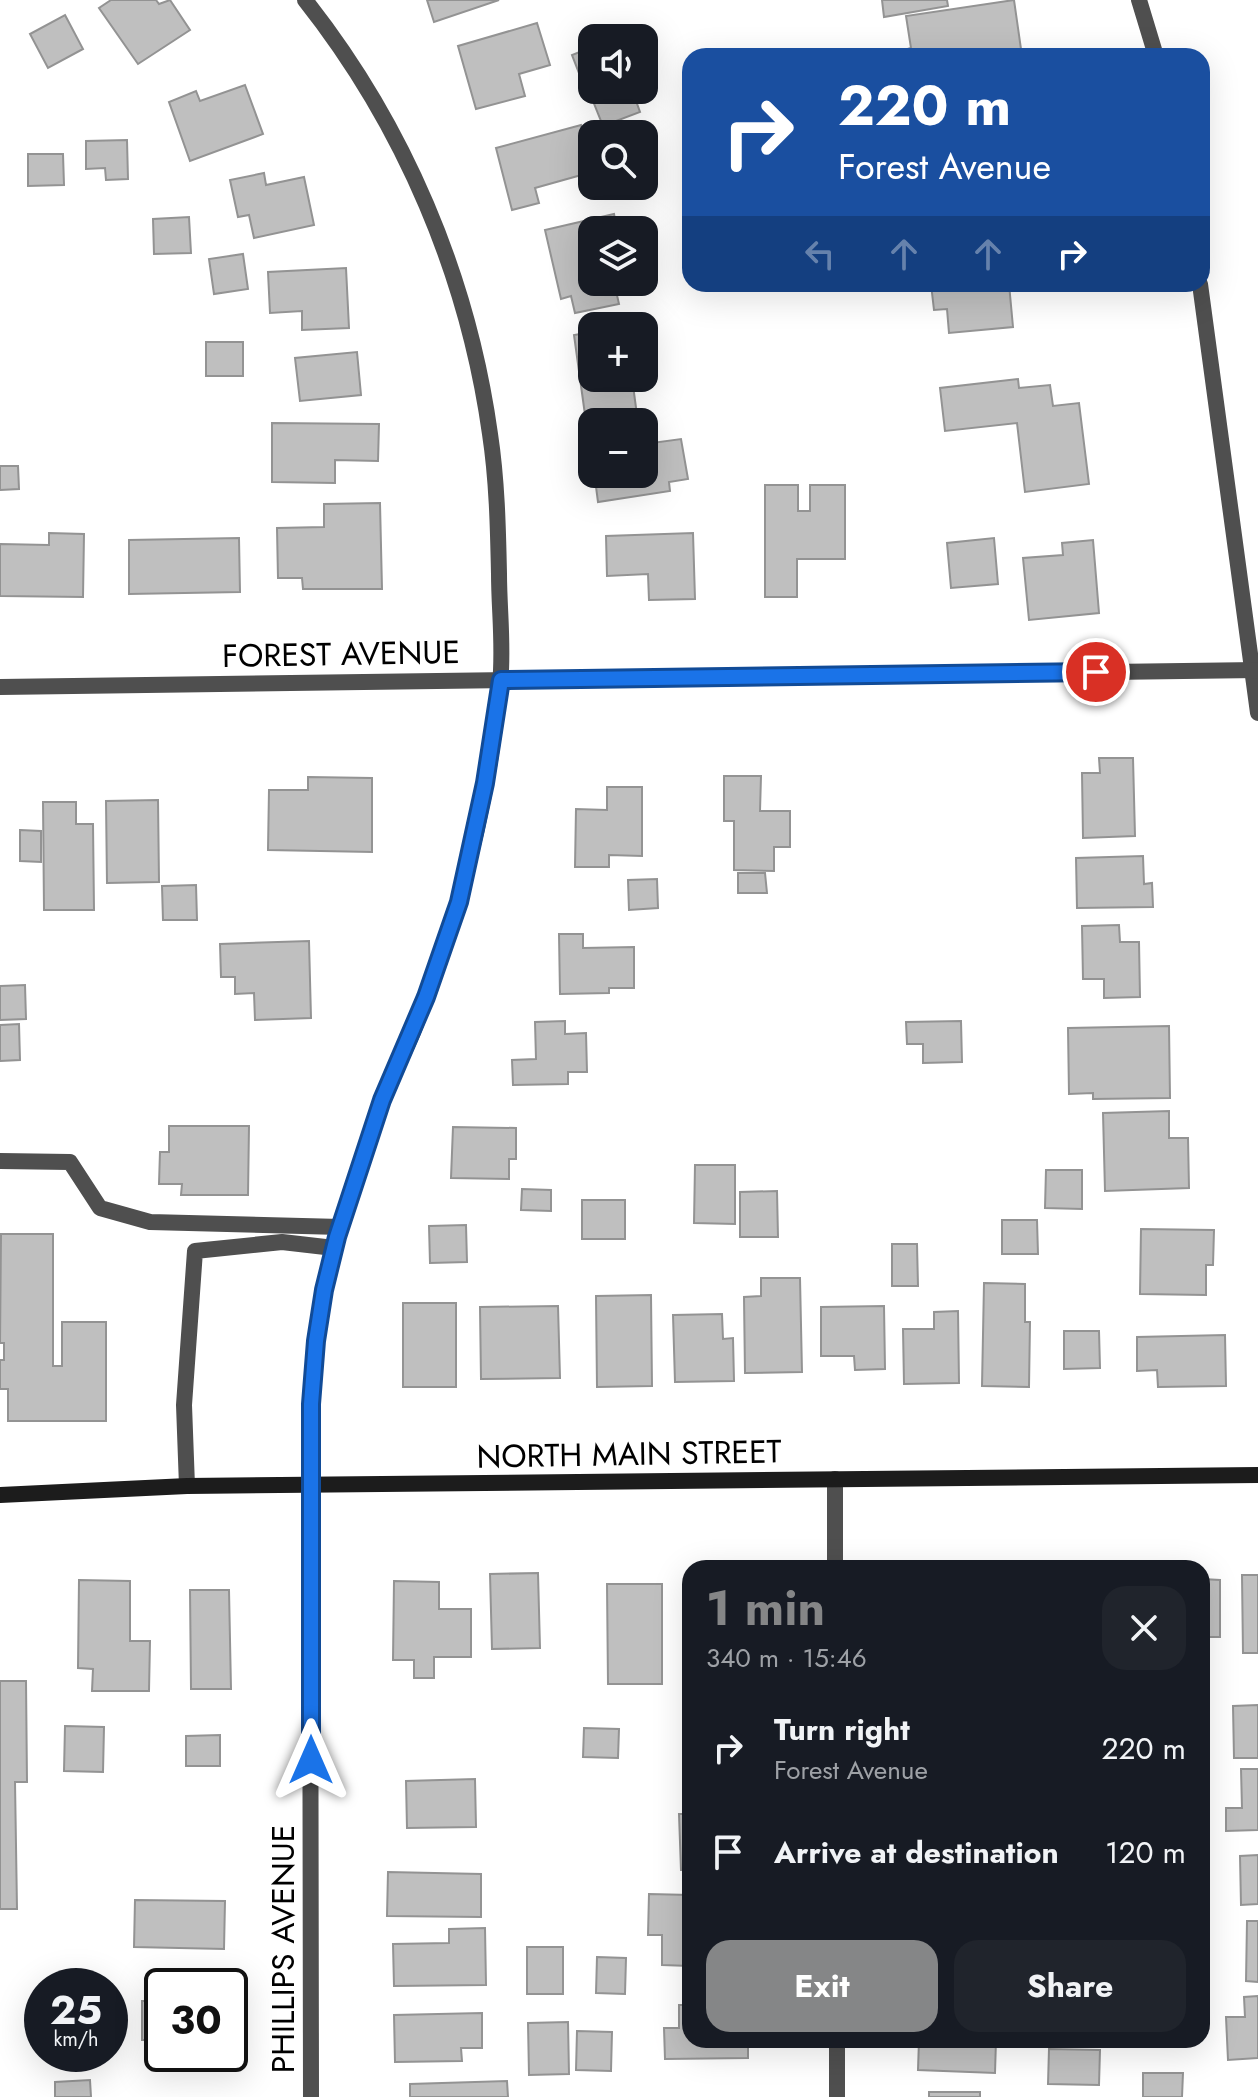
<!DOCTYPE html>
<html lang="en">
<head>
<meta charset="utf-8">
<style>
  :root { --surface:#171b24; --page:#20242c; --text:#f1f3f6; --muted:#9ea1a6; --accent:#858687 }
  body { margin:0; font-family:Jost,sans-serif; background:var(--page); color:var(--text); height:100vh; display:flex; flex-direction:column; font-size:30px; white-space:nowrap }
  * { box-sizing:border-box; margin:0 }
  p { font-size:26px; color:var(--muted) }
  .icon { flex:none; width:44px; height:44px; fill:none; stroke:currentColor; stroke-width:2; stroke-linecap:round; stroke-linejoin:round }
  .map { position:relative; flex:1; overflow:hidden }
  .panel { position:absolute; left:682px; top:1560px; width:528px; height:488px; display:flex; flex-direction:column; background:var(--surface); border-radius:24px; box-shadow:0 8px 32px #0002 }
  .panel>* { flex:none }
  .top-card { position:absolute; left:682px; top:48px; width:528px; height:244px; border-radius:24px; box-shadow:0 8px 32px #0002; background:#1a4fa0; color:#fff; overflow:hidden }
  .controls { position:absolute; left:578px; top:24px; display:grid; gap:16px }
  .controls a { display:grid; place-items:center; width:80px; height:80px; border-radius:16px; background:var(--surface); box-shadow:0 8px 32px #0002; font-size:40px }
  .speed { position:absolute; left:24px; top:1968px; display:flex; gap:16px; font-size:40px; font-weight:700; text-align:center }
  .speed>* { display:grid; place-content:center; width:104px; height:104px; border-radius:50%; background:var(--surface); box-shadow:0 8px 32px #0002; line-height:1 }
  .speed small { font-size:20px; font-weight:400 }
  .speed .limit { border:4px solid #111; border-radius:12px; background:#fff; color:#111 }
  .pin { position:absolute; display:grid; place-items:center; width:68px; height:68px; color:#fff; margin:-34px; border:4px solid #fff; border-radius:50%; box-shadow:0 2px 8px #0007 }
  .me { position:absolute; width:88px; margin:-44px; rotate:0deg; stroke-linejoin:round; filter:drop-shadow(0 0 6px #0008) }
  .turn { display:flex; align-items:center; gap:28px; height:168px; padding:0 24px; font-size:36px }
  .turn .icon { width:104px; height:104px; stroke-width:2.5 }
  .turn b { display:block; font-size:56px; line-height:68px }
  .lanes { display:flex; align-items:center; height:76px; padding:0 24px; background:#0003; justify-content:center; gap:40px; direction:ltr }
  .lanes .off { opacity:.35 }
  .round { display:grid; place-items:center; flex:none; width:84px; height:84px; border-radius:24px; background:var(--page) }
  .overview { display:flex; align-items:center; justify-content:space-between; height:136px; padding:0 24px }
  h1 { font-size:48px; font-weight:700; line-height:60px; color:var(--accent) }
  .cta { display:flex; gap:16px; margin-top:auto; padding:16px 24px }
  .cta a { flex:1; height:92px; border-radius:24px; background:var(--accent); color:#fff; font-size:32px; font-weight:700; line-height:92px; text-align:center }
  .cta a+a { background:var(--page); color:var(--text) }
  ul { padding:0; list-style:none }
  li { display:flex; align-items:center; gap:24px; height:104px; padding:0 24px }
  li div { flex:1 }
  li b { display:block; font-size:30px }
  li em { font-style:normal }
  .map>svg:first-child { display:block }
</style>
</head>
<body>
<div class="map">
<svg width="1258" height="2097" viewBox="0 0 1258 2097">
  <rect width="100%" height="100%" fill="#fff"/>
  <g fill="#bfbfbf" stroke="#939393" stroke-width="2">
    <path d="M111,0H156L159,4L170,0L190,30L138,64L99,8Z"/>
    <path d="M427,0H499L434,22Z"/>
    <path d="M882,0H947L948,6L884,17Z"/>
    <path d="M1014,0L1022,56H905L904,50L911,48L906,16Z"/>
    <path d="M65,15L83,49L48,68L30,34Z"/>
    <path d="M537,23L550,65L519,74L525,96L476,109L458,46Z"/>
    <path d="M592,47V83L584,86L572,55Z"/>
    <path d="M245,85L263,134L190,161L169,102L196,91L200,101Z"/>
    <path d="M592,90H632L640,112L603,126L589,91Z"/>
    <path d="M581,125L592,172L535,188L539,203L512,210L496,148Z"/>
    <path d="M127,140L128,179L106,180L105,168L86,169V141Z"/>
    <path d="M28,154H63L64,185L28,186Z"/>
    <path d="M264,173L266,185L304,177L314,225L254,238L249,215L238,217L230,180Z"/>
    <path d="M614,214L617,230H592V282H614L619,304L575,313L571,296L561,299L545,230Z"/>
    <path d="M189,217L191,253L154,254L153,219Z"/>
    <path d="M243,254L248,289L214,294L209,259Z"/>
    <path d="M346,268L349,328L302,330V311L270,313L268,272Z"/>
    <path d="M931,284H1009L1013,327L949,333L947,309L934,310Z"/>
    <path d="M592,332V378H632L637,415L586,422L574,335Z"/>
    <rect x="206" y="342" width="37" height="34"/>
    <path d="M357,352L361,395L300,401L295,358Z"/>
    <path d="M1018,379L1019,388L1050,385L1053,406L1079,403L1089,484L1025,492L1017,423L945,431L940,388Z"/>
    <path d="M272,423L379,424L378,461L335,460V483L272,482Z"/>
    <path d="M644,439L645,444L681,439L688,479L669,482L670,491L598,502L595,479L586,480L581,444L592,443V474H644Z"/>
    <path d="M0,466H18L19,489L0,490Z"/>
    <path d="M765,485H798V511H810V485H845V559H797V597H765Z"/>
    <path d="M380,503L382,589H303L302,578H278L277,528L324,527V504Z"/>
    <path d="M49,533L84,534L83,597L0,596V544L49,545Z"/>
    <path d="M693,533L695,599L649,600L648,574L607,576L606,536Z"/>
    <path d="M239,538L240,592L129,594V540Z"/>
    <path d="M994,538L998,584L951,588L947,543Z"/>
    <path d="M1093,540L1099,613L1029,620L1023,558L1063,555L1062,543Z"/>
    <path d="M1099,758H1133L1135,836L1083,838L1082,773H1100Z"/>
    <path d="M724,776H761L760,811H790V847H774V871L734,870V821H724Z"/>
    <path d="M308,777L372,778V852L268,850L269,790H308Z"/>
    <path d="M607,787H642V856L609,855V867H575L576,809L607,810Z"/>
    <path d="M158,800L159,882L107,883L106,801Z"/>
    <path d="M43,802H76V824H93L94,910H44Z"/>
    <path d="M20,830L41,831V862L20,861Z"/>
    <path d="M1143,856L1144,884L1152,883L1153,907L1077,908L1076,858Z"/>
    <path d="M738,873H765L767,893H738Z"/>
    <path d="M657,879L658,908L629,910L628,880Z"/>
    <path d="M196,885L197,920H163L162,886Z"/>
    <path d="M1119,925L1120,942H1139L1140,997L1104,998V979H1083L1082,926Z"/>
    <path d="M559,934H583V948L634,947V988H609V993L560,994Z"/>
    <path d="M309,941L311,1018L255,1020L254,993L235,994V977H221L220,944Z"/>
    <path d="M25,985L26,1019L0,1020V986Z"/>
    <path d="M565,1021V1034L586,1033L587,1072H568V1084L513,1085L512,1060L536,1059L535,1022Z"/>
    <path d="M961,1021L962,1062L923,1063V1044H907L906,1022Z"/>
    <path d="M19,1024L20,1060L0,1061V1025Z"/>
    <path d="M1169,1026L1170,1098L1093,1099V1093L1069,1094L1068,1028Z"/>
    <path d="M1169,1111V1138H1188L1189,1188L1105,1191L1103,1113Z"/>
    <path d="M169,1126H249L248,1195H181L182,1184H159L160,1152H169Z"/>
    <path d="M453,1127L516,1128V1159H509V1179L451,1178Z"/>
    <path d="M695,1165H735V1224L694,1223Z"/>
    <path d="M1046,1170H1082V1209L1045,1208Z"/>
    <path d="M522,1189L551,1190V1211L521,1210Z"/>
    <path d="M777,1191L778,1237H740V1192Z"/>
    <rect x="582" y="1200" width="43" height="39"/>
    <path d="M1002,1220H1037L1038,1254H1002Z"/>
    <path d="M466,1225L467,1262L430,1263L429,1226Z"/>
    <path d="M1141,1229L1214,1230L1213,1265H1206V1295L1140,1294Z"/>
    <path d="M1,1234H53V1366H62V1322H106V1421H8V1389H0V1360H4V1343H0Z"/>
    <path d="M892,1244H917L918,1286H892Z"/>
    <path d="M761,1278H800L802,1372L745,1373L744,1297L761,1296Z"/>
    <path d="M984,1283L1025,1284V1322H1030L1029,1387L982,1386Z"/>
    <path d="M651,1295L652,1386L597,1387L596,1296Z"/>
    <rect x="403" y="1303" width="53" height="84"/>
    <path d="M558,1306L560,1378L481,1379L480,1307Z"/>
    <path d="M884,1306L885,1369L855,1370L854,1356H821V1307Z"/>
    <path d="M958,1311L959,1383L904,1384L903,1329H934V1312Z"/>
    <path d="M722,1314L723,1339L733,1338L734,1381L675,1382L673,1315Z"/>
    <path d="M1064,1331H1099L1100,1368L1064,1369Z"/>
    <path d="M1225,1335L1226,1386L1158,1387L1157,1370L1137,1371V1337Z"/>
    <path d="M538,1573L540,1648L492,1649L490,1574Z"/>
    <path d="M1242,1575H1258V1653H1243Z"/>
    <path d="M1202,1579L1220,1580V1637H1202Z"/>
    <path d="M79,1580L130,1581V1641H150L149,1691H92L93,1669L78,1668Z"/>
    <path d="M394,1581L439,1582V1609H471V1657H434V1678H414V1660H393Z"/>
    <path d="M607,1584H662V1684H608Z"/>
    <path d="M190,1590H229L231,1689H191Z"/>
    <path d="M0,1681H26L27,1782H15L17,1909H0Z"/>
    <path d="M1258,1705V1758H1234L1233,1706Z"/>
    <path d="M65,1726L104,1727L103,1772L64,1771Z"/>
    <path d="M584,1728L619,1729L618,1758L583,1757Z"/>
    <path d="M220,1735V1766H186V1736Z"/>
    <path d="M1241,1769H1258V1830L1226,1831V1808H1242Z"/>
    <path d="M475,1779L476,1827L407,1828L406,1781Z"/>
    <path d="M679,1814H690V1870H681Z"/>
    <path d="M1258,1855V1904L1241,1905L1240,1856Z"/>
    <path d="M388,1872L481,1874V1917L387,1916Z"/>
    <path d="M649,1894L690,1895V1966L662,1965V1935H648Z"/>
    <path d="M135,1900L225,1901L224,1949L134,1947Z"/>
    <path d="M1247,1921H1258V1982L1246,1981Z"/>
    <path d="M485,1928L486,1985L394,1986L393,1944L449,1943V1929Z"/>
    <rect x="527" y="1947" width="36" height="47"/>
    <path d="M597,1957L626,1958L625,1994L596,1993Z"/>
    <path d="M211,1982V1986H162V2040H142V2001H157L156,1983Z"/>
    <path d="M1258,1996V2058L1228,2060L1226,2017H1245L1244,1997Z"/>
    <path d="M679,2005H690V2040H748V2058L665,2059L664,2028H679Z"/>
    <path d="M482,2013V2048H461L462,2061L395,2062L394,2015Z"/>
    <path d="M568,2022L569,2074L529,2075L528,2023Z"/>
    <path d="M577,2031L612,2032L611,2071L576,2070Z"/>
    <path d="M919,2040H996L995,2073L918,2070Z"/>
    <path d="M1049,2049L1100,2050L1099,2085L1048,2084Z"/>
    <path d="M68,2054H107V2056L68,2058Z"/>
    <path d="M1143,2073H1183L1182,2097H1143Z"/>
    <path d="M90,2080L91,2097H55V2082Z"/>
    <path d="M507,2081L508,2097H410V2084Z"/>
    <rect x="929" y="2092" width="51" height="5"/>
  </g>
  <g fill="none" stroke-linecap="round" stroke-linejoin="round">
    <g stroke="#4f4f4f" stroke-width="16">
      <path d="M0,1161L70,1162L100,1208L150,1222L341,1227"/>
      <path d="M187,1486L184,1405L195,1251L282,1242L334,1248"/>
    </g>
    <g stroke="#4f4f4f" stroke-width="16">
      <path d="M305,0C404,125 468,276 490,434C497,480 498,527 499,574C499,610 504,648 500,684C493,756 479,829 459,899C447,944 430,989 413,1032C403,1056 390,1079 381,1103C354,1179 328,1257 317,1337C310,1386 310,1436 310,1485L311,2097"/>
      <path d="M1139,0L1156,56"/>
      <path d="M1200,284L1258,713"/>
      <path d="M0,687L1258,670"/>
      <path d="M835,1479V1568"/>
      <path d="M837,2040V2097"/>
    </g>
    <path stroke="#1c1c1c" stroke-width="16" d="M0,1495L187,1486L1258,1475"/>
  </g>
  <g fill="none" stroke-linecap="round" stroke-linejoin="round">
    <defs>
      <path id="route" d="M311,1760V1404L316,1341L324,1290L337,1237L382,1100L426,997L459,902L485,783L501,680L1096,672"/>
    </defs>
    <use href="#route" stroke="#114b97" stroke-width="20"/>
    <use href="#route" stroke="#1a73e8" stroke-width="14"/>
  </g>
  <g text-anchor="middle" dominant-baseline="central" stroke-width="6" stroke-linejoin="round" paint-order="stroke">
    <g font-size="32" fill="#000" stroke="#fff">
      <text transform="translate(341 654) rotate(-1)">FOREST AVENUE</text>
      <text transform="translate(629 1454) rotate(-1)">NORTH MAIN STREET</text>
      <text transform="translate(283 1949) rotate(-90)">PHILLIPS AVENUE</text>
    </g>
  </g>
</svg>
<div class="controls">
<a><svg class="icon" aria-label="sound" viewBox="0 0 24 24"><path d="M4 9h4l5-4v14l-5-4H4zM17 9q2 3 0 6"/></svg></a>
<a><svg class="icon" aria-label="search" viewBox="0 0 24 24"><circle cx="10" cy="10" r="6"/><path d="M15 15l6 6"/></svg></a>
<a><svg class="icon" aria-label="layers" viewBox="0 0 24 24"><path d="M12 4l9 5-9 5-9-5zM3 14l9 5 9-5"/></svg></a>
<a>+</a>
<a>−</a>
</div>
<div class="speed"><div>25<small>km/h</small></div><div class="limit">30</div></div>
<div class="pin" style="left:1096px;top:672px;background:#d93025"><svg class="icon" aria-label="arrive" viewBox="0 0 24 24"><path d="M6 21V4h12l-3 4 3 4H6"/></svg></div>
<svg class="me" style="left:311px;top:1760px" viewBox="-20 -20 40 40"><path d="M0-17L14 15 0 8-14 15z" fill="#1a73e8" stroke="#fff" stroke-width="4"/></svg>
<div class="top-card">
<div class="turn"><svg class="icon" aria-label="right" viewBox="0 0 24 24"><path d="M7 20v-9h11M14 6l5 5-5 5"/></svg><div><b>220 m</b>Forest Avenue</div></div>
<div class="lanes"><svg class="icon off" aria-label="left" viewBox="0 0 24 24"><path d="M17 20v-9H6M10 6l-5 5 5 5"/></svg><svg class="icon off" aria-label="ahead" viewBox="0 0 24 24"><path d="M12 20V5M6 11l6-6 6 6"/></svg><svg class="icon off" aria-label="ahead" viewBox="0 0 24 24"><path d="M12 20V5M6 11l6-6 6 6"/></svg><svg class="icon" aria-label="right" viewBox="0 0 24 24"><path d="M7 20v-9h11M14 6l5 5-5 5"/></svg></div>
</div>
<section class="panel">
<div class="overview"><div><h1>1 min</h1><p>340 m · 15:46</p></div><a class="round"><svg class="icon" aria-label="close" viewBox="0 0 24 24"><path d="M6 6l12 12M18 6L6 18"/></svg></a></div>
<ul>
<li><svg class="icon" aria-label="right" viewBox="0 0 24 24"><path d="M7 20v-9h11M14 6l5 5-5 5"/></svg><div><b>Turn right</b><p>Forest Avenue</p></div><em>220 m</em></li>
<li><svg class="icon" aria-label="arrive" viewBox="0 0 24 24"><path d="M6 21V4h12l-3 4 3 4H6"/></svg><div><b>Arrive at destination</b></div><em>120 m</em></li>
</ul>
<div class="cta"><a>Exit</a><a>Share</a></div>
</section>
</div>
</body>
</html>
